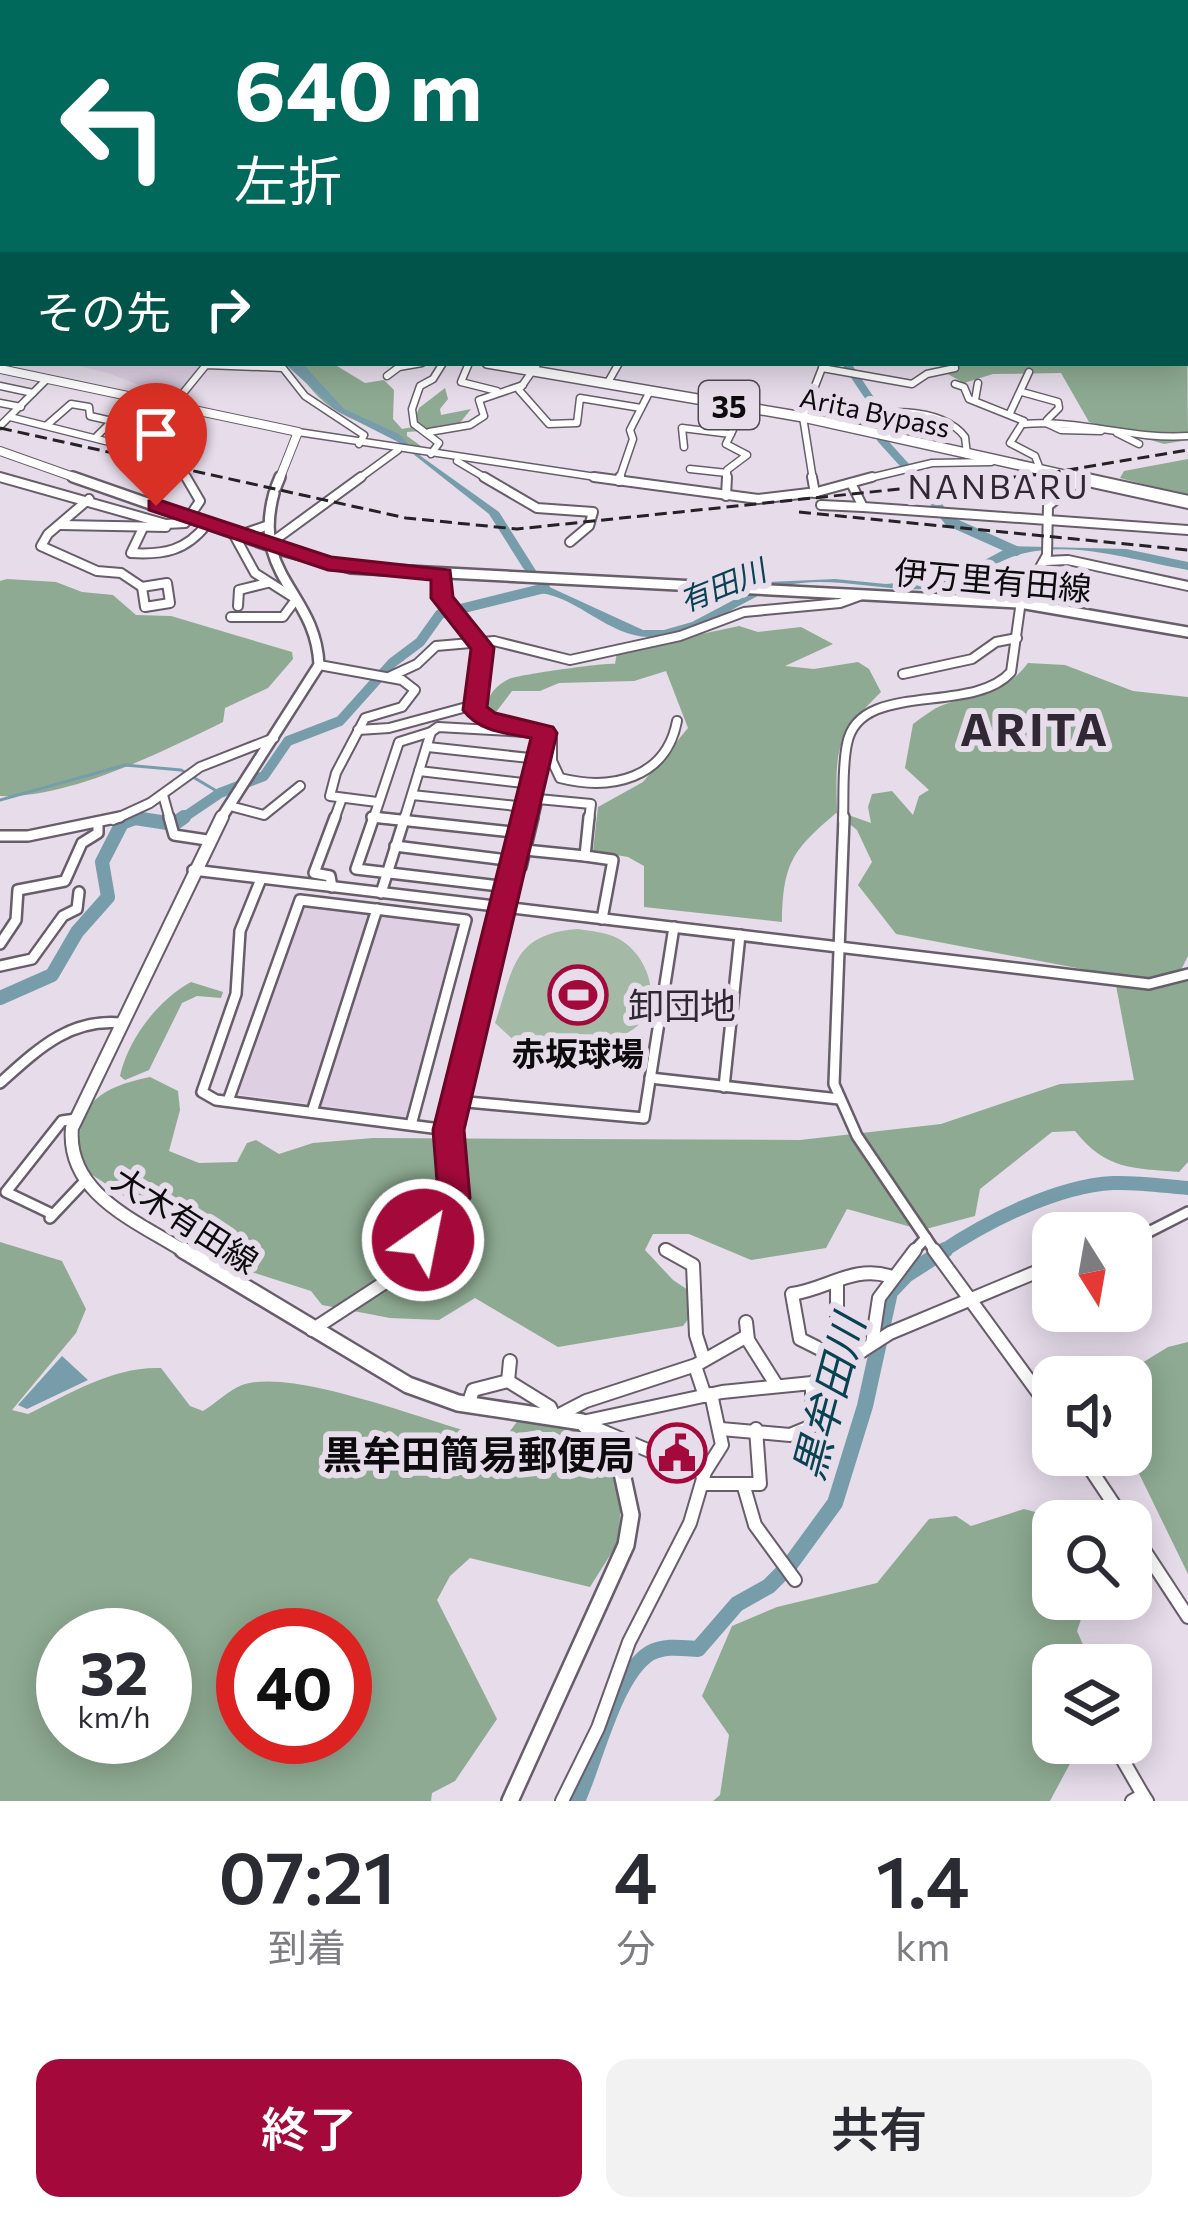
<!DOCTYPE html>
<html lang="ja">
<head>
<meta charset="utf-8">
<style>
  :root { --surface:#fff; --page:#f2f2f3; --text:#2b2b33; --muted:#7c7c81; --accent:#a4093c }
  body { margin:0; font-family:Commissioner,"Noto Sans JP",sans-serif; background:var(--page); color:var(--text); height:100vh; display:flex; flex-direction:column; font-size:45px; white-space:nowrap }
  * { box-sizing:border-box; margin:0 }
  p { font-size:39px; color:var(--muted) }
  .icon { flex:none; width:66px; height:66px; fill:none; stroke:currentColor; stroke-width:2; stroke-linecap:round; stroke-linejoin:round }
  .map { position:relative; height:1801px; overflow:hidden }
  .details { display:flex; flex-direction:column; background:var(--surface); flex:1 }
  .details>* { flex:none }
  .hud { position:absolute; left:0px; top:0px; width:1188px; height:366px; box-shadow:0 6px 30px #0003; background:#00695c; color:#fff; overflow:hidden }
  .needle { width:78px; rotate:169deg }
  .tools { position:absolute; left:1032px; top:1212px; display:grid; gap:24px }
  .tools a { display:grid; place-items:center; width:120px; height:120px; border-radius:24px; background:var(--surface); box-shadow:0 6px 30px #0003; font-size:60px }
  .speed { position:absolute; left:36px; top:1608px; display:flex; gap:24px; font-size:60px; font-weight:700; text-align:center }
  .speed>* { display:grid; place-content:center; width:156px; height:156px; border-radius:50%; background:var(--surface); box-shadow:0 6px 30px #0003; line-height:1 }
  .speed small { font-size:30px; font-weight:400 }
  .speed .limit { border:18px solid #d22; background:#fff; color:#111 }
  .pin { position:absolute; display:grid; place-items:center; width:102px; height:102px; color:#fff; margin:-123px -51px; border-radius:50% 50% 50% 0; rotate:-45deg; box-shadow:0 0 12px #0007 }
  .pin .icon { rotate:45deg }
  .me { position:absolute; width:132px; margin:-66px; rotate:33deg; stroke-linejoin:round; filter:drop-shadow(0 0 9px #0008) }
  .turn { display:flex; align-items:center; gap:42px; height:252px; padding:0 36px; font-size:54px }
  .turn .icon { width:156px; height:156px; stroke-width:2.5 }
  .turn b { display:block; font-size:84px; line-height:102px }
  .then { display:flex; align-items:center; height:114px; padding:0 36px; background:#0003; gap:24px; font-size:45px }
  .eta { display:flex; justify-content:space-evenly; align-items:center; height:204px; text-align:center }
  .eta b { font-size:72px; font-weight:600; line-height:84px }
  .action { display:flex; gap:24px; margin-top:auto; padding:24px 36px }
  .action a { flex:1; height:138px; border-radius:24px; background:var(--accent); color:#fff; font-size:48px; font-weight:600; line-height:138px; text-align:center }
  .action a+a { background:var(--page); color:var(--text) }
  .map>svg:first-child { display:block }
</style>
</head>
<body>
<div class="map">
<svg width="1188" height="1801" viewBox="0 0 1188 1801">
  <rect width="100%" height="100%" fill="#e6dcea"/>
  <g fill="#decfe3">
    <path d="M66,363H207L174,399L108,373Z"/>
    <path d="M304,904L461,921L407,1117L235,1094Z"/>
  </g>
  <path fill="#a4baa7" d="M578,929C590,931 604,932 615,937C649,952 667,1007 632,1030C606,1047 561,1049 531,1056L495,1023C514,968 512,934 578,929Z"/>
  <g fill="#8eaa92" fill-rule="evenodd">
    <path d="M0,0H1188V36L1185,3H3V124Z"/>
    <path d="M1185,77L1188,440L1164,444L1089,422L1061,373L993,374L964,383L944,372L951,363H1185Z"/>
    <path d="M292,363H332L365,383L384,380L394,390L393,419L402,429L412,427L419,408L445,388L448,399L440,409L441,415L471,409L455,429L407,432V436L425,449C409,448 405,438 391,433C339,415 324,411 292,363Z"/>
    <path d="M1188,459V496L1120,478L1124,471Z"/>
    <path d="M7,579L56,582L82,592L113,595L136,615L171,616L292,652L293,659L268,688L225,708L223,722C162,752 68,799 0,796V581Z"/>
    <path d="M739,626L758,632L801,627L833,644L785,666L814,669L858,662L869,669L881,692C836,736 835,748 837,811L871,823L868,807L872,794L892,791L913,815L919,796L929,790L905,768L913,724C924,716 936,706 949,703C983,693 1005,693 1028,663L1065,665L1133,691L1188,697V956L1181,970L1188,978V1162L1179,1172C1132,1168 1106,1170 1075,1131L1052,1132L980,1189L975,1216L922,1230L847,1209L826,1248L751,1260L689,1234H653L645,1250L673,1280L703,1300L683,1326L558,1347L475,1298L439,1320L390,1318L322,1305L311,1291L223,1263L220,1232L208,1222L152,1214L80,1167C74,1107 93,1089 150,1077L178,1091L180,1110L169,1151L199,1163L237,1162L247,1143L256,1140L279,1154L313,1143L373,1138L800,1140L941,1124L1060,1084L1134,1080L1114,975L896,934L858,885L872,862L857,830L836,813C793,850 783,862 782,922L644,907V866L628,857L593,851L598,807L643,782L688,728L666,671L634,681L559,683L540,691H512L493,716L485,709C488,695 496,685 509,679C516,675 610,662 615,664L617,652Z"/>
    <path d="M191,982L223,992L221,998L197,996L182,1003L149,1070L125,1080L120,1076C128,1039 158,1000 191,982Z"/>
    <path d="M0,1242L62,1261L86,1309L76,1333L12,1410L28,1414C69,1394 114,1366 161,1368L190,1406L203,1411C215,1404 229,1390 242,1385C296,1366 442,1428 503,1441L518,1420L579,1427L607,1452L621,1489L619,1541L590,1587L470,1558L450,1576L437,1600L497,1719L455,1781L432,1793L431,1801H0ZM63,1635H165V1737H63ZM243,1635H345V1737H243Z"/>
    <path d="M1188,1342V1574L1130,1455L1131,1377H1119L1168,1347Z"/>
    <path d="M1024,1509L1069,1521H1053V1599H1088L1077,1631L1092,1665H1053V1743H1081L1050,1801H713L720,1795L729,1735L702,1696L732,1626L777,1607L877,1583L929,1519L956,1516L971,1526Z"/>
  </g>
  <g fill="#779dab">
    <path d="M284,363H302L344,409L399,434L422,457L499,512L545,585L643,630H664L692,622L768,582L835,579L886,584L951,578L1011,546L1126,549L1188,562V570C1136,561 1078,541 1025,553C985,563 972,586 922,589C878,591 827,575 785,586C738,598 701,640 649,637C608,636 579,598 540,593L542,588L523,568L489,514L398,442L337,411Z"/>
    <path d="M62,1356L88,1380L27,1409L18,1405Z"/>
  </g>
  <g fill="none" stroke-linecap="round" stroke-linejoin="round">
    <path stroke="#779dab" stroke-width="3" d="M0,800L125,765L181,770L220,793"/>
    <g stroke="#779dab" stroke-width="8">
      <path d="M846,363L887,424L884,432"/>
      <path d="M881,439L918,480"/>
    </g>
    <g stroke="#779dab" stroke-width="10">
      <path d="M915,477L919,481"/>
      <path d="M925,490L949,521L1016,551"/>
      <path d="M130,820H148"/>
      <path d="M180,820L220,793L264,776L288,741L340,721L392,663L420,642L440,614L545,588"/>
    </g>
    <g stroke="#779dab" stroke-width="14">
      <path d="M0,998L52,975L77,932L108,897L102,862L122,823L135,818L174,824L184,817"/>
      <path d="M940,1253C986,1222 1056,1186 1113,1183C1137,1182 1164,1186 1188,1188"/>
    </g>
    <path stroke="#779dab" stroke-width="16" d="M577,1801C595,1763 614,1675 650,1653C665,1645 682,1648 698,1649L737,1604L769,1586L789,1566L835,1503L865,1406L890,1292L906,1275L945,1250"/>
    <defs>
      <path id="minor-far4" d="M397,0L409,3"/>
      <g id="minor-far3">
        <path d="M469,363L461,382L497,391"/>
        <path d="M538,363L519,390L549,424L577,423L580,398L641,408"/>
        <path d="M822,368L912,384L927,374L955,368L954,363"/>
        <path d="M387,376L399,367L422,363"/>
        <path d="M607,384L619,363"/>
        <path d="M955,384L964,387L969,399L1024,421L1010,443L1035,456L1040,469"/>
        <path d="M0,386L33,393"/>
        <path d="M1022,392L1058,402L1059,408L1047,420"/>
        <path d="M975,400L978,383"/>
        <path d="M0,403L21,407"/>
        <path d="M1010,413L1029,372"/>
        <path d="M10,417L117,444"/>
        <path d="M1024,424C1080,419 1132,440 1188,436"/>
        <path d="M1048,424L1061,430L1101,431"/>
        <path d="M47,425L71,404L89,407L90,416L112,421L97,436"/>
        <path d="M0,426L47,379"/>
        <path d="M847,427C876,405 943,407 965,437L967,455"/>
        <path d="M298,432L616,480"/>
        <path d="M429,432L470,425L484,416L479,400L523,385"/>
        <path d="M1117,433L1139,444"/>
        <path d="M684,447L682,428L731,434"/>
        <path d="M431,454L439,443L414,424L412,409L420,386L433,379L443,363"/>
        <path d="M457,461L489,480"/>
        <path d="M690,469L727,473"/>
        <path d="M0,477L10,480"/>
        <path d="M187,480L175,445L171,408L206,365L283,368L305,396L364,435L359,444"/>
        <path d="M357,480L398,450"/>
        <path d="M619,480L633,439L630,430L650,391"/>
        <path d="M727,480V470L747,455L726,444L744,407"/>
        <path d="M813,480L803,417L824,363"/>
        <path d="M861,480L932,463L991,462"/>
      </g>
      <g id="minor-far2">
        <path d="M0,477L166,524L185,523L200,501L186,477"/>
        <path d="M484,477L537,508L593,512L589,526L570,542"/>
        <path d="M594,477L758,499L817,492L872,477"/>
        <path d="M812,477L815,493"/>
        <path d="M619,481L620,477"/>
        <path d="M851,483L863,507L1188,530"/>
        <path d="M726,496L727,477"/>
        <path d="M89,499L48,534L41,546L97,571L121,573L142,587"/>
        <path d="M821,505L863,507"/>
        <path d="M61,525L166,527"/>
        <path d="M142,530L131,553C164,555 186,551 207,524"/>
        <path d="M233,533L255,573L291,596"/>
        <path d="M240,535L266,526"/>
        <path d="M268,545L361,477"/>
        <path d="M1046,561L1068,560L1188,586"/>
        <path d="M442,574V598L482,648L475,710L545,738L525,820"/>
        <path d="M167,583L170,603L145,607L142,587Z"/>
        <path d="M238,606L239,590L267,583"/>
        <path d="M231,617H283L294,602"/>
        <path d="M319,665L402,680L415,690L402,707L365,718L336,773L330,796L377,802"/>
        <path d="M903,674L972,659L996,642L1017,638"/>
        <path d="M389,677L417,664L436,646L494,641L570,660L680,636L744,612L840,603L862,595"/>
        <path d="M358,730L389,728L474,705"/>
        <path d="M428,747L539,759"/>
        <path d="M419,771L532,784"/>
        <path d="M163,795L170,820"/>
        <path d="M412,795L526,807"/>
        <path d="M230,806L264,815L300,786"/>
        <path d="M372,817L400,820"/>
        <path d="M113,820L150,803L200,767L274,738"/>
        <path d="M334,820L342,798"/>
        <path d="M373,820L399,742L431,732"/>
        <path d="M404,820L431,732L438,727L545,733L552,738V761L560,778C611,791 666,779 677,721"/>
        <path d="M533,820L538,799L591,804L589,820"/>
        <path d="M843,820C844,795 842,768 847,744C859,679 972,716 1011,672L1021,601L1047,555L1048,506L1083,478"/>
      </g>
      <g id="minor-far1">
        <path d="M169,817L174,835L207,840"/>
        <path d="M372,817L521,833"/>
        <path d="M374,817L356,869L508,887"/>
        <path d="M589,817L585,856L613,860L602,919"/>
        <path d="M844,817L834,1084L857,1136L936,1253"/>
        <path d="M0,836H28L120,817"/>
        <path d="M395,846L515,861"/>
        <path d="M525,850L585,856"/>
        <path d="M521,867L533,817"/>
        <path d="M193,870L1149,984L1188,974"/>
        <path d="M261,879L240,931L236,994L202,1092L216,1100L448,1130"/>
        <path d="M332,887L330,876L314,873L335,817"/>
        <path d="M381,893L405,817"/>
        <path d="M0,944L16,920L18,890L65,881L82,843L98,833V823"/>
        <path d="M0,966L32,959L63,916L77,909L79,892"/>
        <path d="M650,1078L839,1099"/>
        <path d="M0,1083C37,1050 69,1018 121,1023"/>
        <path d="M724,1087L740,935"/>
        <path d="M228,1101L300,900L466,920L411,1125"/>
        <path d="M456,1101L644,1118L674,927"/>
        <path d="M312,1112L377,909"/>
        <path d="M52,1214L6,1192L62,1121L76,1119"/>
        <path d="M50,1218L83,1183"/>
        <path d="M1131,1241L1188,1212"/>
        <path d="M665,1249L671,1253"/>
        <path d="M410,1253L454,1197L448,1130L525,817"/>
        <path d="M912,1253L926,1238"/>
      </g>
      <g id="minor">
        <path d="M666,1250L693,1265L696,1335L704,1360"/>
        <path d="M934,1250L1053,1413"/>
        <path d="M837,1281V1318L862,1351"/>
        <path d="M746,1322L748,1340L777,1386"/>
        <path d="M312,1330L387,1281L412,1250"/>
        <path d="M872,1344L879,1298L915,1250"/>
        <path d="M695,1366L705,1396"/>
        <path d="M838,1368L826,1352L800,1339L792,1294C827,1289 854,1265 889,1276"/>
        <path d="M508,1381L550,1407L553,1414"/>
        <path d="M468,1405L473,1390L508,1381L510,1361"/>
        <path d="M559,1415L586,1401L696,1365L747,1336"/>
        <path d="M582,1422L722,1392L812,1383L890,1333L1053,1265"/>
        <path d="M593,1427L704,1474"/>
        <path d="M721,1429L790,1435L812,1426V1383"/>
        <path d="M1081,1455L1125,1521"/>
        <path d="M702,1484H760L756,1429"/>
        <path d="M744,1487L755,1525L795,1580"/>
        <path d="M1131,1530L1188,1617"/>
        <path d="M1113,1743L1143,1795"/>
        <path d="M562,1801L598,1728L629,1642L690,1523L705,1472L722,1445L711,1394"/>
        <path d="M1132,1801L1143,1795L1147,1801"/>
      </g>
      <g id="major-far3">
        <path d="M0,369L298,432L279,480"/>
        <path d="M0,451L82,480"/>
      </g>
      <g id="major-far2">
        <path d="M73,477L282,550L351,568L1020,603L1188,632"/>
        <path d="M276,487L280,477"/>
        <path d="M220,820L319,665C316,592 251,577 274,493"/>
      </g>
      <path id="major-far1" d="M187,1253C139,1222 66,1195 72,1128L222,817"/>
      <path id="major" d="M183,1250L408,1385L458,1403L582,1422L619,1459L631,1515L626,1545L510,1801"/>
      <path id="highway-far1" d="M487,363L803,417L1087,480"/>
      <path id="highway" d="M1074,477L1188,502"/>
    </defs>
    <use href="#minor-far4" stroke="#675e6a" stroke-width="8"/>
    <use href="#minor-far3" stroke="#675e6a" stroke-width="9"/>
    <use href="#minor-far2" stroke="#675e6a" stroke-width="12"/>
    <use href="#minor-far1" stroke="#675e6a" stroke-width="14"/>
    <use href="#minor" stroke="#675e6a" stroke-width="16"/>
    <use href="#major-far3" stroke="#675e6a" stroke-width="10"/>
    <use href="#major-far2" stroke="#675e6a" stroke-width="14"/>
    <use href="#major-far1" stroke="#675e6a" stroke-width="16"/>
    <use href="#major" stroke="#675e6a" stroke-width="20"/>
    <use href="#highway-far1" stroke="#675e6a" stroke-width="12"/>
    <use href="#highway" stroke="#675e6a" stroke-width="16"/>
    <use href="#minor-far4" stroke="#fff" stroke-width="4.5"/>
    <use href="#minor-far3" stroke="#fff" stroke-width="6"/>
    <use href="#minor-far2" stroke="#fff" stroke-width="8"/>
    <use href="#minor-far1" stroke="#fff" stroke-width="9"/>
    <use href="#minor" stroke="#fff" stroke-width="12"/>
    <use href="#major-far3" stroke="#fff" stroke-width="8"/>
    <use href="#major-far2" stroke="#fff" stroke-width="9"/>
    <use href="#major-far1" stroke="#fff" stroke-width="12"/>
    <use href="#major" stroke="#fff" stroke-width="15"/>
    <use href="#highway-far1" stroke="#fff" stroke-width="9"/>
    <use href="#highway" stroke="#fff" stroke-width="12"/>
    <g stroke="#252126" stroke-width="3" stroke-dasharray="12 6" stroke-linecap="butt">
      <path d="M0,428L406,518L517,529L1043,474L1188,450"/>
      <path d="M799,512L1188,550"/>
    </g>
  </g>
  <path fill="#a4093c" stroke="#6b0627" stroke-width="3" d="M156,499L331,557L450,570L453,597L494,648L487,707L495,713L553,727L557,733L464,1130L470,1198L434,1251L423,1256L411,1251L406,1240L438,1194L433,1130L531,738C505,733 480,732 463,710L471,649L431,598V580L328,570L149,510V501Z"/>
  <defs>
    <symbol id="stadium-ring" viewBox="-11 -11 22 22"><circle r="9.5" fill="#e6dcea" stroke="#a4093c" stroke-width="1.5"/><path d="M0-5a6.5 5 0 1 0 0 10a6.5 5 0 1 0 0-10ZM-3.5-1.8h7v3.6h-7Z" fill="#a4093c"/></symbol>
    <symbol id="civic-ring" viewBox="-11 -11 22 22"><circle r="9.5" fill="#e6dcea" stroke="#a4093c" stroke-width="1.5"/><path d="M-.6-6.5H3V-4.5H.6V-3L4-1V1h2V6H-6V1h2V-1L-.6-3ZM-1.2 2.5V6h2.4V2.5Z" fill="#a4093c"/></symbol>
  </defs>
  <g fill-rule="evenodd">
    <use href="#stadium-ring" x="545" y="962" width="66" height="66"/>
    <use href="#civic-ring" x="644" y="1420" width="66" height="66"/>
  </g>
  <g text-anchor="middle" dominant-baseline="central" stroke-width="12" stroke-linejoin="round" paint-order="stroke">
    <g font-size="27" fill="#0e0b0f" stroke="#e6dcea">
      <text transform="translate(875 412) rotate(12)">Arita Bypass</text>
    </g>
    <rect fill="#e6dcea" stroke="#4f4a51" stroke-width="3" x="699" y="381" width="60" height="48" rx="9"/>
    <g font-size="30" font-weight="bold" fill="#0e0b0f">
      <text x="729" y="405">35</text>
    </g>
    <g font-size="30" font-style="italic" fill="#094252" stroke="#e6dcea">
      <text transform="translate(722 584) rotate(-22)">有田川</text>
    </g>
    <g font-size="33" letter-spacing="3" fill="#302933" stroke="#e6dcea">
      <text x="999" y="485">NANBARU</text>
    </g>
    <g font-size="33" fill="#0e0b0f" stroke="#e6dcea">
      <text transform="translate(993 579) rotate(5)">伊万里有田線</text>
      <text transform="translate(186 1219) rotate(33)">大木有田線</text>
    </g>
    <g font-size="33" font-weight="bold" fill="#0e0b0f" stroke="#e6dcea">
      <text x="578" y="1052">赤坂球場</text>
    </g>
    <g font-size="36" fill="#302933" stroke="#e6dcea">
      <text x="682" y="1004">卸団地</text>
    </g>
    <g font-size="39" font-weight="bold" fill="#0e0b0f" stroke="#e6dcea" text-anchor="end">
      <text x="635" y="1453">黒牟田簡易郵便局</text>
    </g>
    <g font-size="42" font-style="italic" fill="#094252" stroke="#e6dcea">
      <text transform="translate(827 1397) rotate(-75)">黒牟田川</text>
    </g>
    <g font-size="45" font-weight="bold" letter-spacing="3" fill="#302933" stroke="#e6dcea">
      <text x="1035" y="727">ARITA</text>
    </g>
  </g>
</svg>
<div class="tools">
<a><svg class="needle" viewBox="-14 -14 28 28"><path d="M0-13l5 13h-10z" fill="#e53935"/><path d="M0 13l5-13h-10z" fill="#7c7c81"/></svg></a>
<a><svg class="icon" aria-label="sound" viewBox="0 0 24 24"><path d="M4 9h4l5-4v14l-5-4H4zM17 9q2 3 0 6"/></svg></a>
<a><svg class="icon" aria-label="search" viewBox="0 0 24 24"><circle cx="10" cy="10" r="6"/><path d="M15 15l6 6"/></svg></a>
<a><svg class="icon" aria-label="layers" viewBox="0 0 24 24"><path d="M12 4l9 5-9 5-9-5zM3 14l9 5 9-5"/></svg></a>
</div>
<div class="speed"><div>32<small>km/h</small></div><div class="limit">40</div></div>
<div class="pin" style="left:156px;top:506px;background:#d93025"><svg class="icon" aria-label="arrive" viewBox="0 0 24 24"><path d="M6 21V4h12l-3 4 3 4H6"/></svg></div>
<svg class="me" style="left:423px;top:1240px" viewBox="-20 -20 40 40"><circle r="17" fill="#a4093c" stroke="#fff" stroke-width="3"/><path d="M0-11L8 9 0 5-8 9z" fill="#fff"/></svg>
<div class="hud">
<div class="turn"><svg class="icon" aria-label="left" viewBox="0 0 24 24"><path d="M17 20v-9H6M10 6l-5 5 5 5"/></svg><div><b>640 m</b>左折</div></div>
<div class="then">その先<svg class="icon" aria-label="right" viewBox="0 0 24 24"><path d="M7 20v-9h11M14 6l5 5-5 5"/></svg></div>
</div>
</div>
<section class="details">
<div class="eta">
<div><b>07:21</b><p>到着</p></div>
<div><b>4</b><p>分</p></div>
<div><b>1.4</b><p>km</p></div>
</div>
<div class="action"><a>終了</a><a>共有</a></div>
</section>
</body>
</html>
